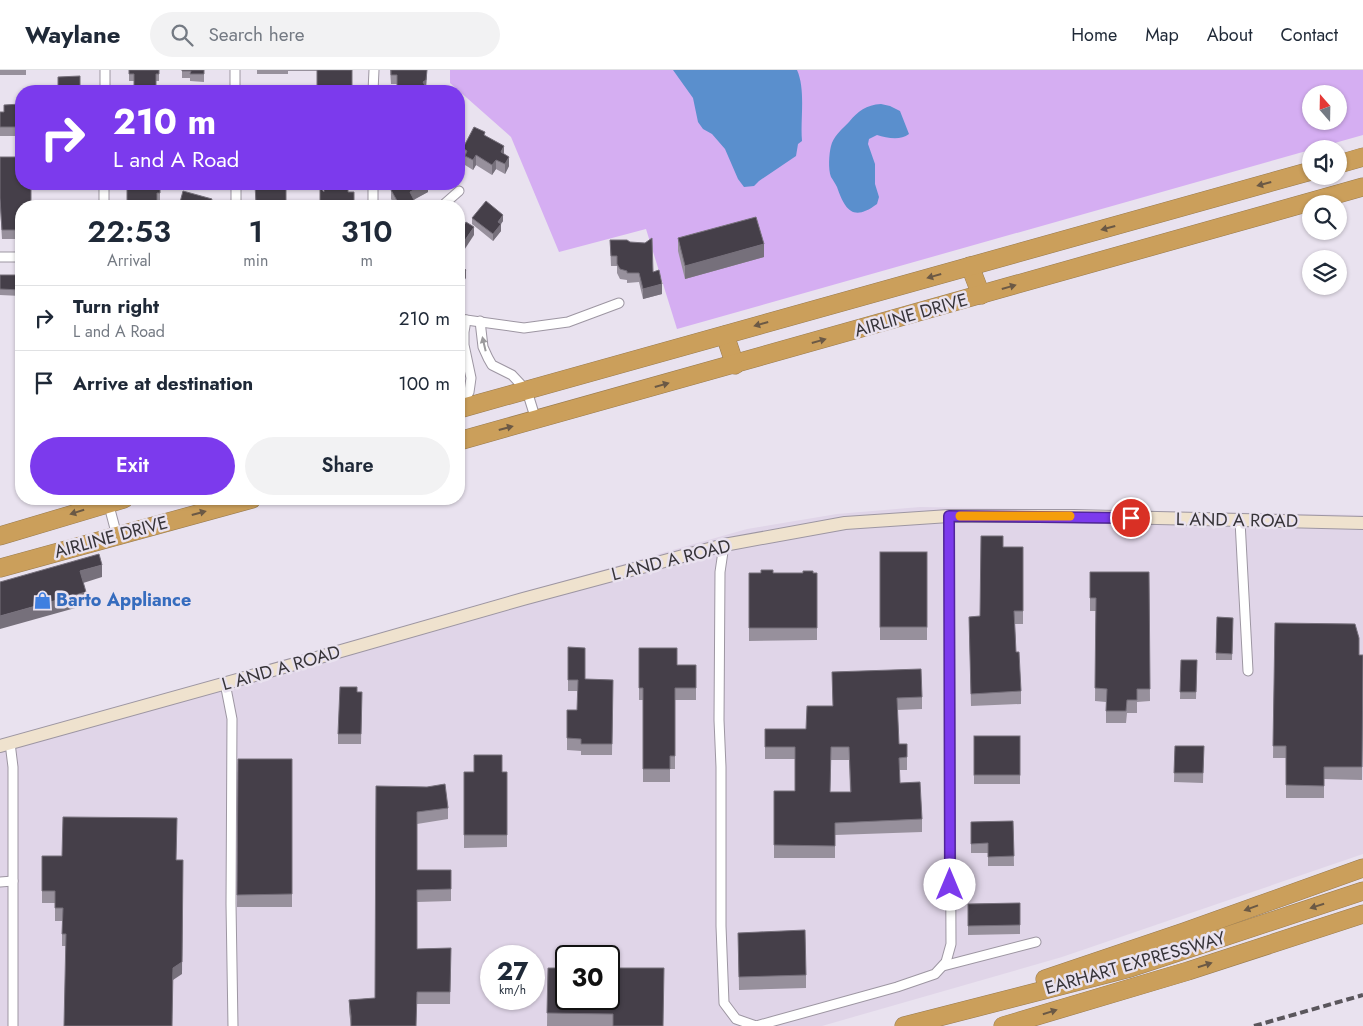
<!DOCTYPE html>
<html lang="en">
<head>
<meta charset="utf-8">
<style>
  :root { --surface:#fff; --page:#f2f2f3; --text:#1f2937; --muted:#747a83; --line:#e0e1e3; --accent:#7c3aed }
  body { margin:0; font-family:Jost,sans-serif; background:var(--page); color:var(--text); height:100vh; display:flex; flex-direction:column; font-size:19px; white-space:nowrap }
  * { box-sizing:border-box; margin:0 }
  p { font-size:16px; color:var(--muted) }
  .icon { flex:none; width:28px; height:28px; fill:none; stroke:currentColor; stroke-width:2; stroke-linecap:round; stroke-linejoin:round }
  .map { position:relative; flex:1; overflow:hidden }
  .side { position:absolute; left:15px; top:130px; width:450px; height:305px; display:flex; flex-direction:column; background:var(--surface); border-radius:20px; box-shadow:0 1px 4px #0004 }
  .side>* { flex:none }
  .hud { position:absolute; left:15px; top:15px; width:450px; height:105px; border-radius:20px; box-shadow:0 1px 4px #0004; background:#7c3aed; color:#fff; overflow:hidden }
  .needle { width:32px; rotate:340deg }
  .fabs { position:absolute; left:1302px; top:15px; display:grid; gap:10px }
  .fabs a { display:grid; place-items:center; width:45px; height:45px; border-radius:50%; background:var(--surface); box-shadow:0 1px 4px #0004; font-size:25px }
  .speed { position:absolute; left:480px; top:875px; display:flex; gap:10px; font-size:25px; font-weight:700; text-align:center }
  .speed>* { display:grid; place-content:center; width:65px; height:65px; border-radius:50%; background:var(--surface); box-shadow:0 1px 4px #0004; line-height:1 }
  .speed small { font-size:12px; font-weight:400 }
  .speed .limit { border:2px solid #111; border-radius:8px; background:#fff; color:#111 }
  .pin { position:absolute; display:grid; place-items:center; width:42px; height:42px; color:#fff; margin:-21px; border:2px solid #fff; border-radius:50%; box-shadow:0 1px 5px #0007 }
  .me { position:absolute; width:55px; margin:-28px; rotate:0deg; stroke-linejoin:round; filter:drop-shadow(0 0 4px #0008) }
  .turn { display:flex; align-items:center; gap:18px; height:105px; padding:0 15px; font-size:22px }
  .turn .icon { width:65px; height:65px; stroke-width:2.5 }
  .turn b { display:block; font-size:35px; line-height:42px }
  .eta { display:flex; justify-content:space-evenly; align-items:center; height:85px; text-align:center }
  .eta b { font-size:30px; font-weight:600; line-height:35px }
  .button { display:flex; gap:10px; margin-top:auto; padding:10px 15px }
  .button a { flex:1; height:58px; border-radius:30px; background:var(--accent); color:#fff; font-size:20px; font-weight:600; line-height:58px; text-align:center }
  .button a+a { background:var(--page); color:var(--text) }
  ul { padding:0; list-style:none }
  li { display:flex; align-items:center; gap:15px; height:65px; padding:0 15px; border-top:1px solid var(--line) }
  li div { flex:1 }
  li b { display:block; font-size:19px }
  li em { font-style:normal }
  header { display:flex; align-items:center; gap:30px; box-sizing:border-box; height:70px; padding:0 25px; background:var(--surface); border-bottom:1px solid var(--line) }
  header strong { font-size:24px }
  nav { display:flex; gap:28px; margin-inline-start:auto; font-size:18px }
  .search { width:350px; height:45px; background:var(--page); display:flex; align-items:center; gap:12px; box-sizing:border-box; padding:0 18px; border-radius:28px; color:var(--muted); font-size:19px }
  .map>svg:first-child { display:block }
</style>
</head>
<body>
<header>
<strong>Waylane</strong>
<div class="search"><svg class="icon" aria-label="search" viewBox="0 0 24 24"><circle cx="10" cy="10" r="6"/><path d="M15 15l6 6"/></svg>Search here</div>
<nav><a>Home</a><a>Map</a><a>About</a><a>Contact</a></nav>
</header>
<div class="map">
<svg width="1363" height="956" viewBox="0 0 1363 956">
  <rect width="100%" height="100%" fill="#e9e2ef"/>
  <path fill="#e0d5e8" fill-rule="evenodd" d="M920,437L1363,445V784L1062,887L822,956H0V671L747,459L837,444ZM491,886H534V929H491ZM566,886H609V929H566Z"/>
  <path fill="#d5aef2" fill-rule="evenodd" d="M450,0H1363V65L677,259L646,159L559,182L511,67L450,13ZM1311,24H1339V51H1311Z"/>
  <g fill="#5a8fcd">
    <path d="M673,0H797C806,20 800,50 802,71L798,74L796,86L759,111L754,116L744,117L738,109L725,79L712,64L703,59L698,52L693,28Z"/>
    <path d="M881,34L890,36L900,41L909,64C900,71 887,68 877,65L869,69L868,74L875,94V114L879,127L877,134C853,152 845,140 837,117C835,113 833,110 831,107C828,99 829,84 831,76C833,67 842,59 849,52C858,41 866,35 881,34Z"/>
  </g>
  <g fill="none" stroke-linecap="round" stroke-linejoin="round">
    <defs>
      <g id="street">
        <path d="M235,0V21"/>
        <path d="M105,21V0"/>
        <path d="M373,21L374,0"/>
        <path d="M104,136V114"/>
        <path d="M236,136V114"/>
        <path d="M373,136V114"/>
        <path d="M442,136L459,121"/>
        <path d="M0,187H21"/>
        <path d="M459,249L524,258L568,252L619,233"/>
        <path d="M480,251L483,277L488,288L492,295L512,305L527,321L536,350"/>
        <path d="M460,339L469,322L471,308L464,275V262L466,250"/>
        <path d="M108,432L117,466"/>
        <path d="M1240,451L1248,601"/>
        <path d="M724,475L720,502L719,650L721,697V856L724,933L736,949L756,956L897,917L935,904L946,892L951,874L949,446"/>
        <path d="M225,613L232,649L231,834L233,956"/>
        <path d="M10,673L13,697V956"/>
        <path d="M0,812L13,811"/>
        <path d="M943,896L1036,872"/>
      </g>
      <path id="secondary" d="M0,676L320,587L523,529L724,475L845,453L949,446H1074L1363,453"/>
      <g id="highway">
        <path d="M1339,94L1363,87"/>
        <path d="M970,196L981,225"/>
        <path d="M725,265L735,295"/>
        <path d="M459,339L1311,101"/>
        <path d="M459,371L1363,117"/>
        <path d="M0,466L124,429"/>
        <path d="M0,498L252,429"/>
        <path d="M1045,909L1184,862L1363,798"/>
        <path d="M904,956L1130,898L1363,821"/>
        <path d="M1003,956L1188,901L1363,844"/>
      </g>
    </defs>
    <use href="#street" stroke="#9d96a2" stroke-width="11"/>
    <use href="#secondary" stroke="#9d96a2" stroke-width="14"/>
    <use href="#highway" stroke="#977a4f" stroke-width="19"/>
    <use href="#street" stroke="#fff" stroke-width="9"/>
    <use href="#secondary" stroke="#efe2ce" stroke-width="12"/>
    <use href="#highway" stroke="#cb9f5b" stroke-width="18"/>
    <path stroke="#5a565c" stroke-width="4" stroke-dasharray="8 4" stroke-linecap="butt" d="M1254,956L1363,925"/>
  </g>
  <g fill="#97909c" fill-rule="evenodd">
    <rect x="0" y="0" width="26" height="5"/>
    <rect x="129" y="0" width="30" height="11"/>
    <path d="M182,0H204V12L190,11V8H182Z"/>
    <path d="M257,0H352V21H304L317,16V1H288V4H257Z"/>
    <path d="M390,0H427L426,19L428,21H397V14H391Z"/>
    <path d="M21,34V66H0V42H4Z"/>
    <path d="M485,66L504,84L509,96L505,104L496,99L492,105L476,95L473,100L465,95V89L463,88V78Z"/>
    <path d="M0,87L21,114H78V118H58V120H31L21,136V169H2L0,137Z"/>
    <path d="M127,114H160V130H157Z"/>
    <rect x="183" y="114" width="28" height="6"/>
    <path d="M255,114H310V116L286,115V136H254L256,134Z"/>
    <path d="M391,114H428V122L414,129L415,136H395L391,129Z"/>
    <path d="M472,148L503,151L501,154V161L493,171L472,154Z"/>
    <path d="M678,168L764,187L685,209L678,181Z"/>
    <path d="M610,170L653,202L662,224L643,229L639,212L627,213V210L620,209L617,203V196H611Z"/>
    <path d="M0,205H21V226L0,225Z"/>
    <path d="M1003,477H1023V554H1015L1016,582L1021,621V634L971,636L969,547L980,546Z"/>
    <rect x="880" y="482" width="47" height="88"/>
    <path d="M1090,502H1149L1150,631L1137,632V643H1127L1126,653H1106V632L1095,631L1096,541H1090Z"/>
    <path d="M749,503H817V570L749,571Z"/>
    <path d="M1217,547L1233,548L1232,590H1216Z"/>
    <path d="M1275,553L1359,585H1363L1362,710L1324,709V728H1286V688H1273Z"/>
    <path d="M568,577L585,609L613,610L612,685H581V681L567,680V640H577L578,621H568Z"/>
    <path d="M639,578L677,595H696V630H675V699H670V712H643V630H639Z"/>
    <path d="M1181,590H1197L1196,629H1180Z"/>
    <path d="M832,602L922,627V639L897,640L899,674H907V700H900V713L922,749V762L835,765V788H774V721H795V689H765V659H806L833,636ZM831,690H849L850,722H830Z"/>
    <path d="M357,622H362L361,674H338V664Z"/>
    <rect x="974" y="666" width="46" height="48"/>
    <path d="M1175,676H1204L1203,713L1174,712Z"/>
    <path d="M238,689H292V837H237Z"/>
    <path d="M464,702H507V777L464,778Z"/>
    <path d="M376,716L448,738V749L417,754V800H451V831L417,832V879L451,878L450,934H417L351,956L349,942V930L375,928Z"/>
    <path d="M1013,751L1014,796H988V783H971V752Z"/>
    <path d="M42,786L176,790L182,904L66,876H62V851H55V833H42Z"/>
    <path d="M1020,833V864L968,865V834Z"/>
    <path d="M738,863L806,905V918L739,920Z"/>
    <path d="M548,898L663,956H547Z"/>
  </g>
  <g fill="#76707b">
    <path d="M427,0L426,19L423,12Z"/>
    <path d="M504,76V86L501,82Z"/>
    <path d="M476,85V95L473,100V90Z"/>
    <path d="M509,87V96L505,104V94Z"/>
    <path d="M496,90V99L492,105V95Z"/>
    <path d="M425,114H428V122L410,132V122Z"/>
    <path d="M415,132V136H408Z"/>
    <path d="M503,145V151L498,158V152Z"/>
    <path d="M501,154V161L493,171V164Z"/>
    <path d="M474,157V165L459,188V179Z"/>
    <path d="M764,174V187L685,209V196Z"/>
    <path d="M466,200V208L459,218V209Z"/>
    <path d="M662,214V224L643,229V219Z"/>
    <path d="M102,495V507L80,514V501Z"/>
    <path d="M86,522V535L0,559V546Z"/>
    <path d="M183,790L182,904L173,910V898Z"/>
  </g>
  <g fill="#453f49" stroke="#76707b" fill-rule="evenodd">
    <path d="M129,0H159V4H156V21H134V4H129Z"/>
    <path d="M182,0H204V4H190L191,1H182Z"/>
    <path d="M317,0H352V16H348V21H304V16H317Z"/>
    <path d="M391,0H427L426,10L423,12L428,21H402L397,16V5H391Z"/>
    <path d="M80,6V21H58V7Z"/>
    <path d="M21,34V57H0V42H4V35Z"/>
    <path d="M474,57L485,62L484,65L504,76L501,82L509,87L505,94L496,90L492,95L476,85L473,90L465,86L467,81L463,78Z"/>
    <path d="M0,87H21V114H31V136H21V160H2L0,128Z"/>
    <path d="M127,114H160V123H157V136H127Z"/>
    <path d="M255,114H286V134H256Z"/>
    <path d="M324,114H348V122H354V133L357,136H316V132H320V118L324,122Z"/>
    <path d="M393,114H425L410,122L415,132L408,136H400L391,120L394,118Z"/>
    <path d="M183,121L212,129L210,136H179Z"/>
    <path d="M486,131L503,145L498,152L501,154L493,164L472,148Z"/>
    <path d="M255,134L261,136H254Z"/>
    <path d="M756,147L764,174L685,196L678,168Z"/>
    <path d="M466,152L474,157L459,179V156L462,158Z"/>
    <path d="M652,168L653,202L659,200L662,214L643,219L639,203H627V201L620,199L617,194V186H611L610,170H627L630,172L645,173Z"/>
    <path d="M459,195L466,200L459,209Z"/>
    <path d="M0,205H21V220L0,219Z"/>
    <path d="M981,466H1003V477H1023V541H1014L1016,582H1019L1021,621L971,624L969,547L980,546Z"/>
    <rect x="880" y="482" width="47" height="75"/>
    <path d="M99,484L102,495L80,501L86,522L0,546V512Z"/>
    <path d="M761,500H773V503H803V501H813V503H817V558H749V503H761Z"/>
    <path d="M1090,502H1149L1150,619H1137V630H1127L1126,641H1106L1107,619L1095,618L1096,528H1090Z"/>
    <path d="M1217,547L1233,548L1232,584L1216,583Z"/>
    <path d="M1275,553L1355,554L1359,568V585H1363L1362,697H1324V716L1286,715V676H1273Z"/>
    <path d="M568,577L585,578V609L613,610L612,674H581V669L567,668V640H577L578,610H568Z"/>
    <path d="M639,578H677V595H696V618H675V686H670V699H643V618H639Z"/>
    <path d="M1181,590H1197L1196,622H1180Z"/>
    <path d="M921,599L922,627L897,628L899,674H907V687L899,688L900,713L920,712L922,749L835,753V776L774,775V721H795V677H765V659H806L807,636H833L832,602ZM831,677H849L851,722H830Z"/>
    <path d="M340,617H357V622H362L361,664H338Z"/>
    <rect x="974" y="666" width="46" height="39"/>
    <path d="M1175,676H1204L1203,703H1174Z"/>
    <path d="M474,685H502V702H507V765H464V702H474Z"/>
    <path d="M238,689H292V824L237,825Z"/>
    <path d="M445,714L448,738L417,742V800H451V819L417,820V879L451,878L450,922H417L416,956H351V946L349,930L375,928L376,716L427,717Z"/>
    <path d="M63,747L177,748L176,790H183L182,892L173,898L172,956H64L66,864H62L63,838H55V821H42V786H62Z"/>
    <path d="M1013,751L1014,786L988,787V773L971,774V752Z"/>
    <path d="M1020,833V855L968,856V834Z"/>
    <path d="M805,860L806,905L739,907L738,863Z"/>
    <path d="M548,898H566V929H609V898H664L663,956H613V944L547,943Z"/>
  </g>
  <defs><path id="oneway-solid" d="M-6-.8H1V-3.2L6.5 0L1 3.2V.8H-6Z" transform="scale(1.25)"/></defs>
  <g fill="#6b5945">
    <use href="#oneway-solid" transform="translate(1264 114) rotate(165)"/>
    <use href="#oneway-solid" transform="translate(1108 158) rotate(165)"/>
    <use href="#oneway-solid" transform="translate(934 206) rotate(164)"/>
    <use href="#oneway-solid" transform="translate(1009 217) rotate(-16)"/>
    <use href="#oneway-solid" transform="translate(761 254) rotate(164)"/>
    <use href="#oneway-solid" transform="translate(819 271) rotate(-16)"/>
    <use href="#oneway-solid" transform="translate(662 315) rotate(-16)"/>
    <use href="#oneway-solid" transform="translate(506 358) rotate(-15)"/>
    <use href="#oneway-solid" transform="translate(77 442) rotate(163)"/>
    <use href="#oneway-solid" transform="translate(199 443) rotate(-15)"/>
    <use href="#oneway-solid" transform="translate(1317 836) rotate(162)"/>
    <use href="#oneway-solid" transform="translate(1251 838) rotate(160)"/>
    <use href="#oneway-solid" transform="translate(1205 895) rotate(-18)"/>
    <use href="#oneway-solid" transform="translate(1050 942) rotate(-17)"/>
  </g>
  <use fill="#9b9a9c" href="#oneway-solid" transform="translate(484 274) rotate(-103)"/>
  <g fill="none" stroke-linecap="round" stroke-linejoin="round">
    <defs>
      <path id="route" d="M950,815L949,446L1131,448"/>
    </defs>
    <use href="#route" stroke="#51269a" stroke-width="12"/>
    <use href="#route" stroke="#7c3aed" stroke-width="9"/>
    <path stroke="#f59e0b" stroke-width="9" d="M960,446H1070"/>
  </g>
  <defs>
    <symbol id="shop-bare" viewBox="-9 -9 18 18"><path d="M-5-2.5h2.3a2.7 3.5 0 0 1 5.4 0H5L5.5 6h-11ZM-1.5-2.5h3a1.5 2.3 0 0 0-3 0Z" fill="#3f7fe0" stroke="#e9e2ef" stroke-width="2.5" paint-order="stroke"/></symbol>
  </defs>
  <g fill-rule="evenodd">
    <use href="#shop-bare" x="30" y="518" width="25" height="25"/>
  </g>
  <g text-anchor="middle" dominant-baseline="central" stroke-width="5" stroke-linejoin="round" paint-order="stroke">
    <g font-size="18" fill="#373439" stroke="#e9e2ef">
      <text transform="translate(911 245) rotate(-16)">AIRLINE DRIVE</text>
      <text transform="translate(1237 450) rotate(1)">L AND A ROAD</text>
      <text transform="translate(111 467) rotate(-15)">AIRLINE DRIVE</text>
      <text transform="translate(671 490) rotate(-14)">L AND A ROAD</text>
      <text transform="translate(281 598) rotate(-16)">L AND A ROAD</text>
      <text transform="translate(1135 893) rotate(-16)">EARHART EXPRESSWAY</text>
    </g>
    <g font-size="18" font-weight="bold" fill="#366cbe" stroke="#e9e2ef" text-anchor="start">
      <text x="56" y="530">Barto Appliance</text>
    </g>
  </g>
</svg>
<div class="fabs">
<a><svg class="needle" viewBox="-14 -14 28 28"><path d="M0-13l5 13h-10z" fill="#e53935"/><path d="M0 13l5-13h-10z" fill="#747a83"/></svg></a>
<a><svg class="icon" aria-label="sound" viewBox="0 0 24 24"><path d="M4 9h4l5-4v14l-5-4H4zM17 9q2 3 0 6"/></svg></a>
<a><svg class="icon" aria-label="search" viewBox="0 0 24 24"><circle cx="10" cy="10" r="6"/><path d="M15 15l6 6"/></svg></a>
<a><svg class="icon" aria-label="layers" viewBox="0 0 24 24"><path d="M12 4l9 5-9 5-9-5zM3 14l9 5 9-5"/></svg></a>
</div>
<div class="speed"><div>27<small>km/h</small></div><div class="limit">30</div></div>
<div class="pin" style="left:1131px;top:448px;background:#d93025"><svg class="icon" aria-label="arrive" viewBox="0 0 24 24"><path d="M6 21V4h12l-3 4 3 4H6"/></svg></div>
<svg class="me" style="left:950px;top:815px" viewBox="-20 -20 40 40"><circle r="19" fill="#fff"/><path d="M0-13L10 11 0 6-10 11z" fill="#7c3aed"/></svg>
<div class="hud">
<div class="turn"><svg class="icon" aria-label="right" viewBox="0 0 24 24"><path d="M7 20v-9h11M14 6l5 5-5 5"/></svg><div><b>210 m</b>L and A Road</div></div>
</div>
<section class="side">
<div class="eta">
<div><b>22:53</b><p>Arrival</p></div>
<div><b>1</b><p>min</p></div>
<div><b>310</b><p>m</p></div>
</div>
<ul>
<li><svg class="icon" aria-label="right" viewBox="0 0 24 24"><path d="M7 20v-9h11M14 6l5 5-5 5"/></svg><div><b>Turn right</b><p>L and A Road</p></div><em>210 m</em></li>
<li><svg class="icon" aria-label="arrive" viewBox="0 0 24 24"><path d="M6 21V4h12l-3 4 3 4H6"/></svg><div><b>Arrive at destination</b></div><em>100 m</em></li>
</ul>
<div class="button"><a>Exit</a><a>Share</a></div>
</section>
</div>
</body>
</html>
